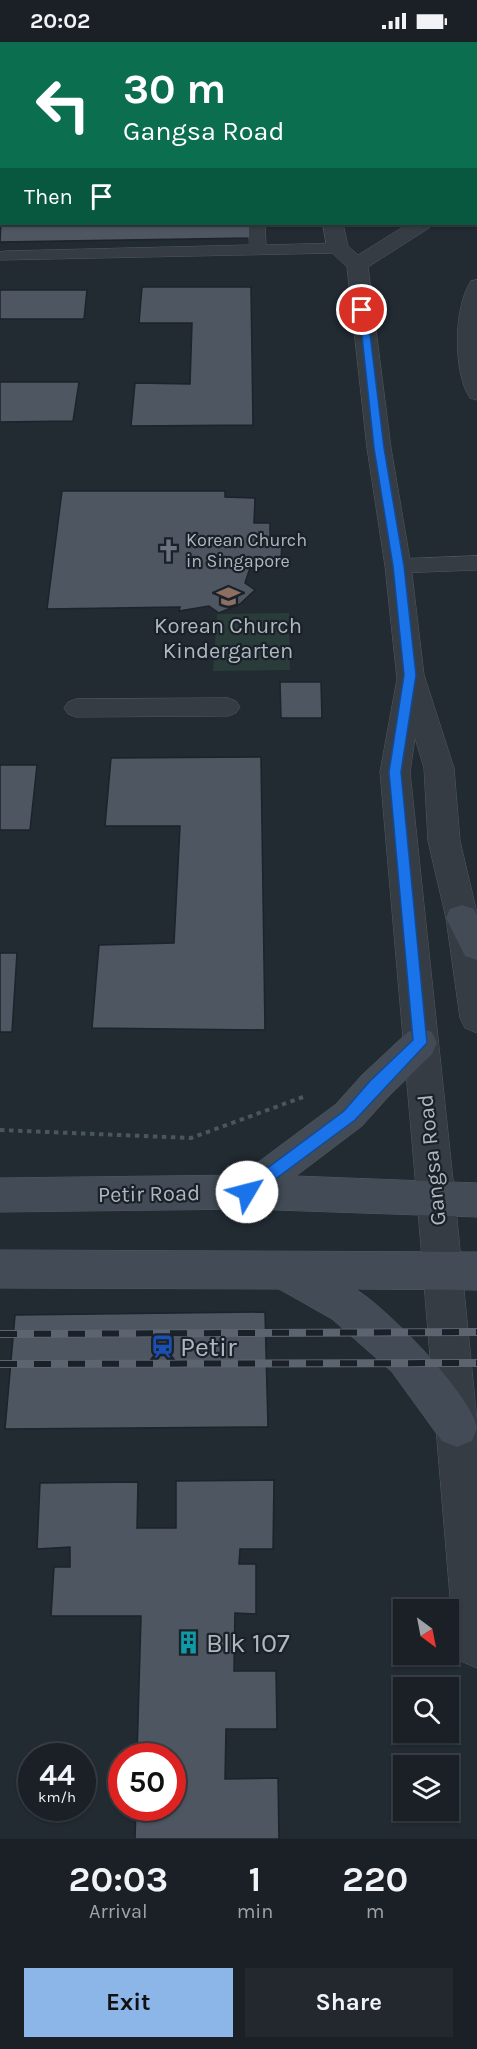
<!DOCTYPE html>
<html lang="en">
<head>
<meta charset="utf-8">
<style>
  :root { --surface:#1a2026; --page:#23282e; --text:#f1f3f6; --muted:#9fa3a7; --line:#383e43; --accent:#8cb6e8 }
  body { margin:0; font-family:Karla,sans-serif; background:var(--page); color:var(--text); height:100vh; display:flex; flex-direction:column; font-size:22px; white-space:nowrap }
  * { box-sizing:border-box; margin:0 }
  p { font-size:20px; color:var(--muted) }
  .icon { flex:none; width:33px; height:33px; fill:none; stroke:currentColor; stroke-width:2; stroke-linecap:round; stroke-linejoin:round }
  .map { position:relative; height:1797px; overflow:hidden }
  .drawer { display:flex; flex-direction:column; background:var(--surface); flex:1 }
  .drawer>* { flex:none }
  .banner { position:absolute; left:0px; top:0px; width:477px; height:183px; box-shadow:0 2px 4px #0004,0 0 0 2px var(--line); background:#0b6e4f; color:#fff; overflow:hidden }
  .needle { width:39px; rotate:148deg }
  .controls { position:absolute; left:393px; top:1557px; display:grid; gap:12px }
  .controls a { display:grid; place-items:center; width:66px; height:66px; border-radius:0px; background:var(--surface); box-shadow:0 2px 4px #0004,0 0 0 2px var(--line); font-size:30px }
  .speed { position:absolute; left:18px; top:1701px; display:flex; gap:12px; font-size:30px; font-weight:700; text-align:center }
  .speed>* { display:grid; place-content:center; width:78px; height:78px; border-radius:50%; background:var(--surface); box-shadow:0 2px 4px #0004,0 0 0 2px var(--line); line-height:1 }
  .speed small { font-size:15px; font-weight:400 }
  .speed .limit { border:9px solid #d22; background:#fff; color:#111 }
  .pin { position:absolute; display:grid; place-items:center; width:51px; height:51px; color:#fff; margin:-26px; border:3px solid #fff; border-radius:50%; box-shadow:0 2px 6px #0007 }
  .me { position:absolute; width:66px; margin:-33px; rotate:53deg; stroke-linejoin:round; filter:drop-shadow(0 0 4px #0008) }
  .turn { display:flex; align-items:center; gap:21px; height:126px; padding:0 24px; font-size:27px }
  .turn .icon { width:78px; height:78px; stroke-width:2.5 }
  .turn b { display:block; font-size:42px; line-height:51px }
  .then { display:flex; align-items:center; height:57px; padding:0 24px; background:#0003; gap:12px; font-size:22px }
  .eta { display:flex; justify-content:space-evenly; align-items:center; height:102px; text-align:center }
  .eta b { font-size:36px; font-weight:700; line-height:42px }
  .button { display:flex; gap:12px; margin-top:auto; padding:12px 24px }
  .button a { flex:1; height:69px; border-radius:0px; background:var(--accent); color:#111; font-size:24px; font-weight:700; line-height:69px; text-align:center }
  .button a+a { background:var(--page); color:var(--text) }
  .status { display:flex; justify-content:space-between; align-items:center; height:42px; padding:0 30px; background:var(--surface); direction:ltr }
  .status svg { height:16px; fill:currentColor }
  .map>svg:first-child { display:block }
</style>
</head>
<body>
<div class="status"><b>20:02</b><svg viewBox="0 0 49 12"><path d="M0 12V9h3v3zM5 12V6h3v6zM10 12V3h3v9zM15 12V0h3v12zM26 1h20v11H26zM47 4h2v5h-2z"/></svg></div>
<div class="map">
<svg width="477" height="1797" viewBox="0 0 477 1797">
  <rect width="100%" height="100%" fill="#222a32"/>
  <path fill="#2a3c3a" d="M289,571L290,628L213,629L217,572Z"/>
  <g fill="#4d5661" stroke="#1c232a" stroke-width="1.5">
    <path d="M50,0H128L132,2H47Z"/>
    <path d="M378,0L477,1V48L476,2H375Z"/>
    <path d="M2,159V182H251L250,196L0,200Z"/>
    <path d="M142,245H251L253,383L131,384L135,341L190,342L192,281H139Z"/>
    <path d="M0,248H87L84,277H0Z"/>
    <path d="M0,340H79L73,379L0,380Z"/>
    <path d="M62,449H225V455L255,456L254,481H270V498H282L281,518L273,519L261,528L256,523H251L245,541L255,548L240,562L219,571L209,564L179,569L180,565L47,567Z"/>
    <path d="M280,640H321L322,676H281Z"/>
    <path d="M261,715L265,988L92,986L99,903L174,901L180,784H105L111,716Z"/>
    <path d="M0,723H37L30,788H0Z"/>
    <path d="M0,911H17L12,990H0Z"/>
    <path d="M265,1270L268,1385L5,1387L15,1273Z"/>
    <path d="M274,1438L273,1507H240L239,1522H256V1572L235,1571L234,1629H276L277,1687H226L225,1737L278,1736L279,1797H135L136,1766H172V1714H137L141,1574H51L54,1525H70V1505L37,1507L40,1441L138,1440L137,1486H176V1439Z"/>
  </g>
  <g fill="none" stroke-linecap="round" stroke-linejoin="round">
    <defs>
      <g id="service">
        <path d="M244,0H260L261,2H245Z"/>
        <rect x="0" y="20" width="2" height="9"/>
        <path d="M2,110V120L0,121V111Z"/>
        <path d="M249,182H265L266,203L338,201L344,202L347,206L344,210L338,211L0,218V210L6,209L249,203Z"/>
        <path d="M477,238V358L470,356C453,331 453,265 471,239Z"/>
        <path d="M477,514V528L398,531L390,529L387,524L390,519L398,517Z"/>
        <path d="M228,656L236,659L240,665L236,671L228,674L76,675L68,672L64,666L68,660L76,657Z"/>
      </g>
      <path id="minor" d="M323,182H343L348,204L358,213L408,182H432L429,186L368,225L391,406L411,524L424,633L454,726L460,799L477,871V991L465,986L460,976L446,876L428,799L424,726L415,696L410,730L455,1157L449,1169L436,1174L423,1169L417,1157L380,730L397,637L385,524L367,406L347,225L327,206Z"/>
      <path id="tertiary" d="M436,1140L449,1145L455,1157L477,1379V1626L461,1619L454,1603L417,1157L423,1145Z"/>
      <g id="secondary">
        <path d="M462,863L474,867L477,873V918L465,914L446,876L450,867Z"/>
        <path d="M420,986L432,990L437,1001L432,1012L388,1055L362,1084L296,1134L477,1141V1175L247,1167L0,1170V1136L241,1133L336,1062L362,1033L408,990Z"/>
        <path d="M0,1208L477,1210V1248L355,1247C384,1263 473,1354 477,1386L472,1399L457,1405L442,1399L392,1330L332,1277L279,1247L0,1246Z"/>
      </g>
    </defs>
    <use href="#service" stroke="#525a61" stroke-width="1"/>
    <use href="#minor" stroke="#525a61" stroke-width="1"/>
    <use href="#tertiary" stroke="#525a61" stroke-width="1"/>
    <use href="#secondary" stroke="#525a61" stroke-width="1"/>
    <path stroke="#485758" stroke-width="4" stroke-dasharray="4.5 4.5" stroke-linecap="butt" d="M0,1088L191,1096L303,1055"/>
    <use href="#service" fill="#353c43" fill-rule="evenodd"/>
    <use href="#minor" fill="#353c43" fill-rule="evenodd"/>
    <use href="#tertiary" fill="#353c43" fill-rule="evenodd"/>
    <use href="#secondary" fill="#434c56" fill-rule="evenodd"/>
    <defs>
      <g id="rail">
        <path d="M0,1292L477,1290"/>
        <path d="M0,1322L477,1321"/>
      </g>
    </defs>
    <use href="#rail" stroke="#5c656f" stroke-width="8"/>
    <use href="#rail" stroke="#1a2128" stroke-width="6" stroke-dasharray="17" stroke-linecap="butt"/>
  </g>
  <path fill="#1a73e8" stroke="#114b97" stroke-width="1.5" d="M359,266L367,268L384,406L404,524L416,633L401,730L427,1001L355,1078L247,1158L242,1156L239,1150L242,1145L344,1069L370,1039L413,998L389,730L404,633L393,524L374,406Z"/>
  <defs>
    <symbol id="church-bare" viewBox="-9 -9 18 18"><path d="M-1.2-6h2.4v3.5h3.3v2.4h-3.3V6h-2.4V-.1h-3.3v-2.4h3.3Z" fill="#6b7280" stroke="#1a2128" stroke-width="2.5" paint-order="stroke"/></symbol>
    <symbol id="school-bare" viewBox="-9 -9 18 18"><path d="M0-5L7-2L0 1L-7-2ZM-4 1L0 2.5L4 1V4Q0 6-4 4Z" fill="#8d6e63" stroke="#1a2128" stroke-width="2.5" paint-order="stroke"/></symbol>
    <symbol id="station-bare" viewBox="-9 -9 18 18"><path d="M-3-6H3Q5-6 5-4V2Q5 4 3 4L4.5 6H3L1.5 4h-3L-3 6H-4.5L-3 4Q-5 4-5 2V-4Q-5-6-3-6ZM-3.5-4v3h7v-3ZM-3.5 1v1.5H-2V1ZM2 1v1.5H3.5V1Z" fill="#1a4fb4" stroke="#1a2128" stroke-width="2.5" paint-order="stroke"/></symbol>
    <symbol id="building-bare" viewBox="-9 -9 18 18"><path d="M-4-6H4V6H1V3H-1V6H-4ZM-2.5-4.3h1.7v1.8h-1.7ZM.8-4.3h1.7v1.8H.8ZM-2.5-1h1.7V.8h-1.7ZM.8-1h1.7V.8H.8Z" fill="#0f9aa8" stroke="#1a2128" stroke-width="2.5" paint-order="stroke"/></symbol>
  </defs>
  <g fill-rule="evenodd">
    <use href="#church-bare" x="152" y="492" width="33" height="33"/>
    <use href="#school-bare" x="212" y="538" width="33" height="33"/>
    <use href="#station-bare" x="146" y="1288" width="33" height="33"/>
    <use href="#building-bare" x="172" y="1584" width="33" height="33"/>
  </g>
  <g text-anchor="middle" dominant-baseline="central" stroke-width="4.5" stroke-linejoin="round" paint-order="stroke">
    <g font-size="18" fill="#afb7c0" stroke="#1a2128" text-anchor="start">
      <text x="186" y="498">Korean Church<tspan x="186" dy="21">in Singapore</tspan></text>
    </g>
    <g font-size="22" fill="#afb7c0" stroke="#1a2128">
      <text x="228" y="584">Korean Church<tspan x="228" dy="25">Kindergarten</tspan></text>
    </g>
    <g font-size="22" fill="#afb7c0" stroke="#1a2128">
      <text transform="translate(432 1118) rotate(-96)">Gangsa Road</text>
      <text transform="translate(149 1152) rotate(-1)">Petir Road</text>
    </g>
    <g font-size="27" fill="#afb7c0" stroke="#1a2128" text-anchor="start">
      <text x="180" y="1305">Petir</text>
      <text x="206" y="1601">Blk 107</text>
    </g>
  </g>
</svg>
<div class="controls">
<a><svg class="needle" viewBox="-14 -14 28 28"><path d="M0-13l5 13h-10z" fill="#e53935"/><path d="M0 13l5-13h-10z" fill="#9fa3a7"/></svg></a>
<a><svg class="icon" aria-label="search" viewBox="0 0 24 24"><circle cx="10" cy="10" r="6"/><path d="M15 15l6 6"/></svg></a>
<a><svg class="icon" aria-label="layers" viewBox="0 0 24 24"><path d="M12 4l9 5-9 5-9-5zM3 14l9 5 9-5"/></svg></a>
</div>
<div class="speed"><div>44<small>km/h</small></div><div class="limit">50</div></div>
<div class="pin" style="left:362px;top:268px;background:#d93025"><svg class="icon" aria-label="arrive" viewBox="0 0 24 24"><path d="M6 21V4h12l-3 4 3 4H6"/></svg></div>
<svg class="me" style="left:247px;top:1150px" viewBox="-20 -20 40 40"><circle r="19" fill="#fff"/><path d="M0-13L10 11 0 6-10 11z" fill="#1a73e8"/></svg>
<div class="banner">
<div class="turn"><svg class="icon" aria-label="left" viewBox="0 0 24 24"><path d="M17 20v-9H6M10 6l-5 5 5 5"/></svg><div><b>30 m</b>Gangsa Road</div></div>
<div class="then">Then<svg class="icon" aria-label="arrive" viewBox="0 0 24 24"><path d="M6 21V4h12l-3 4 3 4H6"/></svg></div>
</div>
</div>
<section class="drawer">
<div class="eta">
<div><b>20:03</b><p>Arrival</p></div>
<div><b>1</b><p>min</p></div>
<div><b>220</b><p>m</p></div>
</div>
<div class="button"><a>Exit</a><a>Share</a></div>
</section>
</body>
</html>
